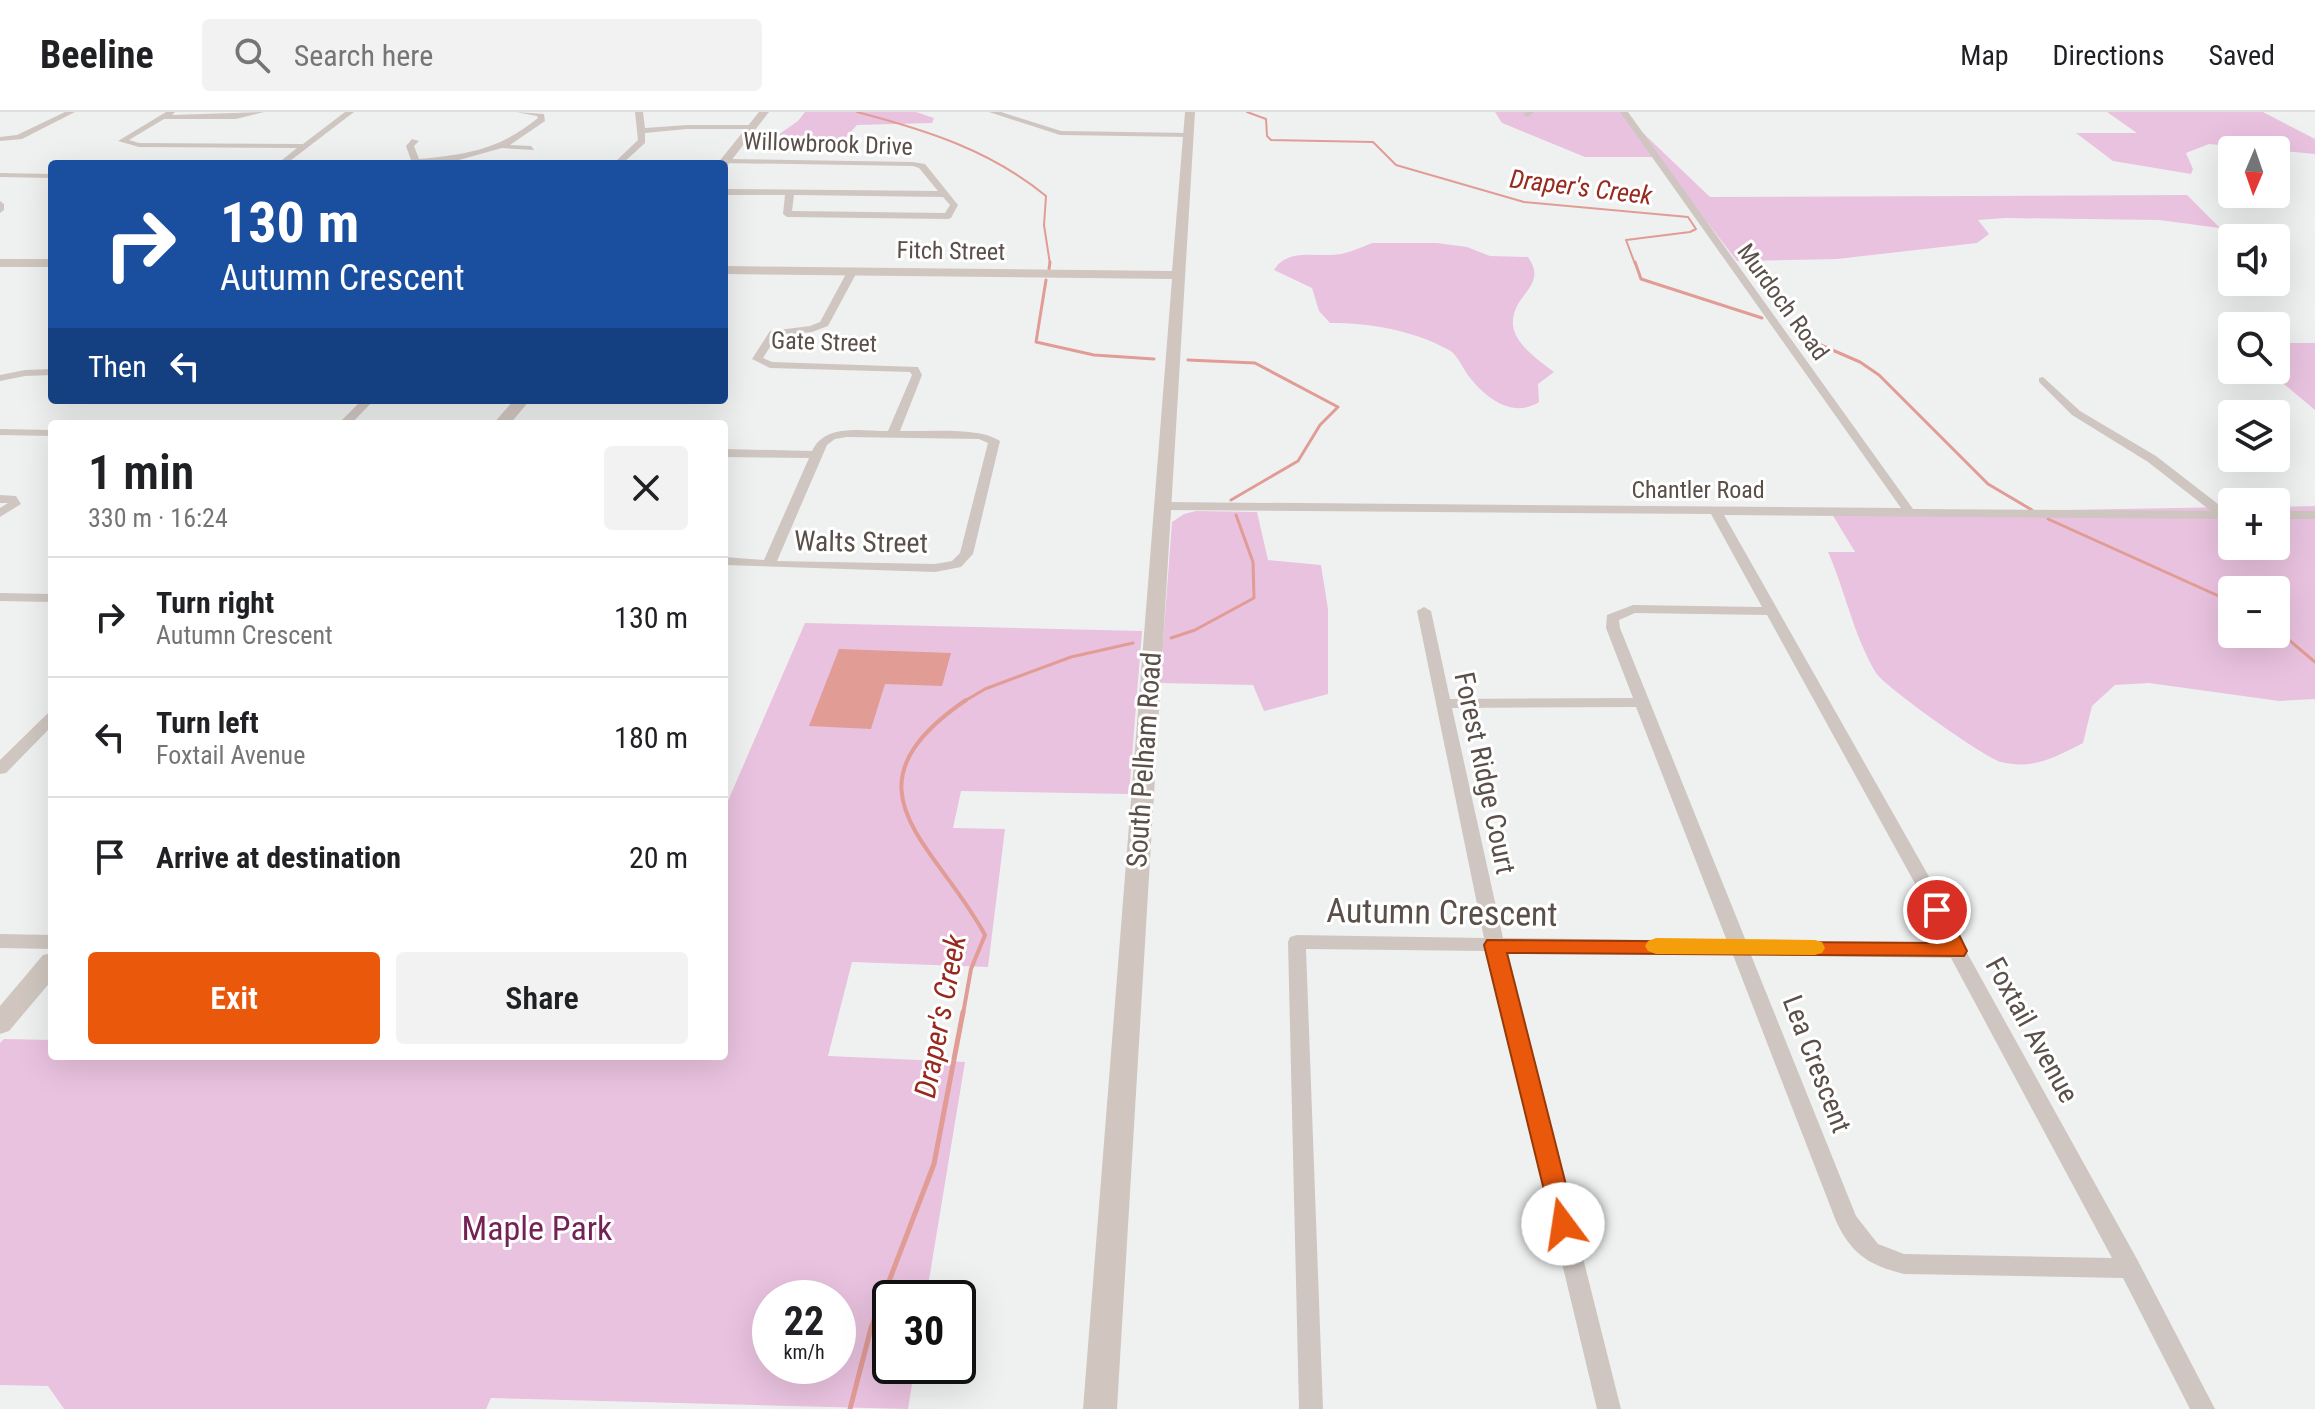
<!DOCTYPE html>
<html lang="en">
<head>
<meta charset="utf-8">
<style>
  :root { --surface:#fff; --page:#f2f2f2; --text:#202124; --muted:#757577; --line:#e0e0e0; --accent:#ea580c }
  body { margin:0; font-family:"Roboto Condensed",sans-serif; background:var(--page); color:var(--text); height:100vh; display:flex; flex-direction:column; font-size:30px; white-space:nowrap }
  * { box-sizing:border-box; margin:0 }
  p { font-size:26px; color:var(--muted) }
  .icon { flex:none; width:44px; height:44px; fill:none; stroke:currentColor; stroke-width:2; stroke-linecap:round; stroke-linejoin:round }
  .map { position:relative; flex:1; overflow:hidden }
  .sheet { position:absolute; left:48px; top:308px; width:680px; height:640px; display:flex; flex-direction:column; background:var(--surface); border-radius:8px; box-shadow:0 8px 32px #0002 }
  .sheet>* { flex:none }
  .guide { position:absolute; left:48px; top:48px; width:680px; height:244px; border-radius:8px; box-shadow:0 8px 32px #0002; background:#1a4fa0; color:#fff; overflow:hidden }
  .needle { width:52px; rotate:182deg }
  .controls { position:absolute; left:2218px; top:24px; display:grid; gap:16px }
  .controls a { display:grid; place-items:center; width:72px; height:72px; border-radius:8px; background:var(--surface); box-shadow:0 8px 32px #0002; font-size:40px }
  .speed { position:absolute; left:752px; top:1168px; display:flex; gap:16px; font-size:40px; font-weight:700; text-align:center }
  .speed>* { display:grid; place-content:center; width:104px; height:104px; border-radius:50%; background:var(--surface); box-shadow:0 8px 32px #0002; line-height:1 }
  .speed small { font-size:20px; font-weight:400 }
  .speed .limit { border:4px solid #111; border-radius:12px; background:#fff; color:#111 }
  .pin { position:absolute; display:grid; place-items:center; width:68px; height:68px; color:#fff; margin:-34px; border:4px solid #fff; border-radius:50%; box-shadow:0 2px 8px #0007 }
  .me { position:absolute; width:88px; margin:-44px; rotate:346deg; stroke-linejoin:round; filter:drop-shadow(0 0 6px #0008) }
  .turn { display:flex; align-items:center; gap:28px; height:168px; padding:0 40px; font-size:36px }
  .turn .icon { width:104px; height:104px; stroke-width:2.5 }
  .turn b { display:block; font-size:56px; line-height:68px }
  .then { display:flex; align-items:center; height:76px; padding:0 40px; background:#0003; gap:16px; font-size:30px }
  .round { display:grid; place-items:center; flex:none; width:84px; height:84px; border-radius:8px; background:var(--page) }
  .overview { display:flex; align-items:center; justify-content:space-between; height:136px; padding:0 40px }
  h1 { font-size:48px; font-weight:600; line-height:60px }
  .primary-button { display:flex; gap:16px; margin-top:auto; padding:16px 40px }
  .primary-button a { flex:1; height:92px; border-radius:8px; background:var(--accent); color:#fff; font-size:32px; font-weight:600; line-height:92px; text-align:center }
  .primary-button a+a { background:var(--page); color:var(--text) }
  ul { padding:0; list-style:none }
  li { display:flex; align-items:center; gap:24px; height:120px; padding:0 40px; border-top:2px solid var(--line) }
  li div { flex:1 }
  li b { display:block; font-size:30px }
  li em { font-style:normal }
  header { display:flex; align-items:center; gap:48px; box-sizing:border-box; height:112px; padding:0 40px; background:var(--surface); border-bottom:2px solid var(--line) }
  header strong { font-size:38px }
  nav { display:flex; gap:44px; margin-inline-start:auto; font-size:28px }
  .search { width:560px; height:72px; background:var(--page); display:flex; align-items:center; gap:20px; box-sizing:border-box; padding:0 28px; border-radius:8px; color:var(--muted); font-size:30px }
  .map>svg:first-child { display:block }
</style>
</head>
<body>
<header>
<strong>Beeline</strong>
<div class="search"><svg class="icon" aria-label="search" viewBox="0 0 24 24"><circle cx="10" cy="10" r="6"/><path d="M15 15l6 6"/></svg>Search here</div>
<nav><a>Map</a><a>Directions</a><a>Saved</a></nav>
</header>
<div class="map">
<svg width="2315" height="1297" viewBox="0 0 2315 1297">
  <rect width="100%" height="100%" fill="#eff1f1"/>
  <g fill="#e9c2df" fill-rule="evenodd">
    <path d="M805,0H916L934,6L932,11L857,13L838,34H770L768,30L798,9Z"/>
    <path d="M1495,0H1621L1710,85L2187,83L2220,116L2159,108L2005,106L1978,108L1989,122L1977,131L1837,147L1737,149L1657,45H1585L1502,11Z"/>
    <path d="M2107,0H2263L2315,27V42L2209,32L2186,41L2193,57L2191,62L2113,49L2076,21H2137Z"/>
    <path d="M1372,131H1437L1467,135L1490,144L1528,145C1549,175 1511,182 1513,213C1515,233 1540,249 1554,260L1538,272L1539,290C1514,306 1488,288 1471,267C1463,258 1459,244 1449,238C1412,218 1371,211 1330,211L1319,199L1312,176L1274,158C1288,135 1318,146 1341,142C1351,140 1362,135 1372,131Z"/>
    <path d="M2276,231H2315V298L2267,258H2276Z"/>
    <path d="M2315,394V587L2279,589L2149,571L2115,573L2092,594L2083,631C2055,645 2034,658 2001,650C1985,646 1885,575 1876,561C1853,522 1846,481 1828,440H1855L1832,402L2232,395V434H2276V395ZM2232,478H2276V522H2232Z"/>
    <path d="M1196,399L1257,400L1268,448L1321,453L1328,497V582L1264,599L1253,573L1160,571L1172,410L1184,402Z"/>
    <path d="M805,511L1142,519L1129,682L961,679L953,716L1005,717L988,855L852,850L828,944L965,950L926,1186H890V1254H915L908,1297L491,1286L486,1297H64L48,1274L0,1273V931L4,927L52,928V944H535L623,947L625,944H724V698ZM770,1186H838V1254H770Z"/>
  </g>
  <path fill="#e19c95" d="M839,537L951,541L942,574L885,572L871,617L809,614Z"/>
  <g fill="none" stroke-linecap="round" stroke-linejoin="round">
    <g stroke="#e19c95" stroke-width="2">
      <path d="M857,0C926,18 990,38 1046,84L1044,113L1050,152"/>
      <path d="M1247,0L1266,7L1267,24L1271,28L1373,30L1396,53L1524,90L1688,105L1696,117L1690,120L1626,128L1635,152"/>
    </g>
    <g stroke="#e19c95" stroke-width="3">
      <path d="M1635,150L1641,167L1762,206"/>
      <path d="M1049,157L1050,150"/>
      <path d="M1046,168L1036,230L1094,243L1154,247"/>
      <path d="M1800,224L1860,250L1879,263L1988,372L2032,398"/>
      <path d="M1188,248L1255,251L1338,295L1320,313L1298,349L1231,388"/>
      <path d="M2048,407L2232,490"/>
      <path d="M2276,517L2315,550"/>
      <path d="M1171,526L1195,518L1254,486L1253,450L1236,403"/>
      <path d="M963,590L985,577L1071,545L1133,531"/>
    </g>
    <path stroke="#e19c95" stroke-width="4" d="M963,902L971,857L985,823C934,729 836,677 966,588"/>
    <path stroke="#e19c95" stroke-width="5" d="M850,1297L871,1216L934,1052L963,900"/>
    <g fill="#cfc6c1" fill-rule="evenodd">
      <path d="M65,0H75L22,27L0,29V25L17,23Z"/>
      <path d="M166,0H175L172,3L264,0L236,7H164L129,28L139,31L303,32L345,0H354L286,52H277L297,36L139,35L118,29Z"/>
      <path d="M516,0L544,2L545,9L510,33L531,34L534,38L502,36L459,48L397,52L411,48L406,34L412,27L419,29L414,34L419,47C468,42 498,38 538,6L537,4Z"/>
      <path d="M635,0H643L645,16L687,13H750L754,15L750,17H687L645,21V31L622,52H613L638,28Z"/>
      <path d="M989,0H1001L1061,19L1189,21L1193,23L1189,25L1060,23Z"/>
      <path d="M1526,0H1534L1527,5L1523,3Z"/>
      <path d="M1620,0H1628L1913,397L2211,399L2148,350L2072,303L2039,270V266L2043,265L2080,299L2156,344L2227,399H2232V407L1724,403L1936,777L1966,839L2138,1149L2215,1297H2190L2123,1166L1904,1162C1869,1153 1852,1143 1836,1109L1733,843L1506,840L1621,1297H1597L1487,839L1306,837L1323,1297H1299L1288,830L1290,825L1297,823L1484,826L1417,499L1424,495L1431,499L1450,587L1633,586L1606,516L1607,503L1633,493L1762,495L1711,402L1163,398L1157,394L1163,390L1901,396ZM1635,501L1767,503L1918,777L1944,832L1746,829L1620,516L1619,508ZM1636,595L1727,829L1503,826L1452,596ZM1751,843L1951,846L2112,1146L1904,1142L1878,1132L1856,1104Z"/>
      <path d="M726,47L913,50L925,52L958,93L951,106L948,107L787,105L783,102L785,83H724V77L938,79L919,56L913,54L723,51ZM794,83L943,85L950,93L945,101L792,99Z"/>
      <path d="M0,61L52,62V66L0,65Z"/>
      <path d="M0,89L4,92V98L0,101Z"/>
      <path d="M852,157L857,160L828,214L812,220L777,224L763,246L772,250L918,255L922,263L900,319C926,320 979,314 1000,329L973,442L961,455L935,460L724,453V445L764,448L809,346L724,345V337L812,339C825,311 862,319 888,319L912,263L910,260L770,256L752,247L770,219L810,214L820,210L847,160ZM847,325L979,327L988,331L960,441L952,449L935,452L777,449L827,333L835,327Z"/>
      <path d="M52,257V263L25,264L0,269V263L25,258Z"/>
      <path d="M362,288H374L351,312H338Z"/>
      <path d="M0,317L52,318V324L0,323Z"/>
      <path d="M0,383L16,384L21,392L0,405V396L8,391H0Z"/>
      <rect x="2276" y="399" width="39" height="8"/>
      <path d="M0,481L52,482V490L0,489Z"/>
      <path d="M52,600V614L6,661L0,662V648L47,602Z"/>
      <path d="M0,822L52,823V837L0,836Z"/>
    </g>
    <g fill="#d0c6bf" fill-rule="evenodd">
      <path d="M759,0H769L727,54L717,52Z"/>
      <path d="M1185,0H1195L1117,1297H1083L1172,167L724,162V154L1172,159Z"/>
      <rect x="0" y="147" width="52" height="8"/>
      <path d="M514,288H530L510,312H493Z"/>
      <path d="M52,841V868L9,919L0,922V894L43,843Z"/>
    </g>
  </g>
  <path fill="#ea580c" stroke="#983908" stroke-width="2" d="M1937,791L1944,793L1947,798L1967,839L1964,844L1507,841L1576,1112L1572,1119L1563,1123L1554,1119L1484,833L1487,828L1942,831L1927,798L1930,793Z"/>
  <path fill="#f59e0b" d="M1656,826L1815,828L1822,830L1825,836L1822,841L1815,843L1656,842L1648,839L1645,834L1648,829Z"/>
  <g text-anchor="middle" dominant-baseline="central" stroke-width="6" stroke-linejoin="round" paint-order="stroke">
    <g font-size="24" fill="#5a4f49" stroke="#fff">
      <text transform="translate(828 32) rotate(2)">Willowbrook Drive</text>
      <text transform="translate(951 139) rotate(1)">Fitch Street</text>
      <text transform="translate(1783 190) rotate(54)">Murdoch Road</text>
      <text transform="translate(824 230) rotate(2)">Gate Street</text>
      <text x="1698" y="378">Chantler Road</text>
    </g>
    <g font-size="26" font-style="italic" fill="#98291e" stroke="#fff">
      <text transform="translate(1581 75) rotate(7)">Draper's Creek</text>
    </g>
    <g font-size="28" fill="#5a4f49" stroke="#fff">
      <text transform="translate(861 430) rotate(1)">Walts Street</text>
      <text transform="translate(1144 648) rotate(-86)">South Pelham Road</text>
      <text transform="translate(1485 661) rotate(78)">Forest Ridge Court</text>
      <text transform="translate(2032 918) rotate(61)">Foxtail Avenue</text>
      <text transform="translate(1817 952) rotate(69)">Lea Crescent</text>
    </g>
    <g font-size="30" font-style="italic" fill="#98291e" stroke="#fff">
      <text transform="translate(940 904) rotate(-79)">Draper's Creek</text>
    </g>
    <g font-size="34" fill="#5a4f49" stroke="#fff">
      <text transform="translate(1442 800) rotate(1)">Autumn Crescent</text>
    </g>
    <g font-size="34" fill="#732254" stroke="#fff">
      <text x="537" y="1116">Maple Park</text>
    </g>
  </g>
</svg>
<div class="controls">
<a><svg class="needle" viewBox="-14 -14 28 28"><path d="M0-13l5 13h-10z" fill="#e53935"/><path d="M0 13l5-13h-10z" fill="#757577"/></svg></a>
<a><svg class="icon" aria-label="sound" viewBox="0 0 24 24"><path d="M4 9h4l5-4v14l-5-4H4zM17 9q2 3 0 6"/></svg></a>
<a><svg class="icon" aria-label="search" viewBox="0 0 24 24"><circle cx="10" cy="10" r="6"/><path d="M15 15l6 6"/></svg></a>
<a><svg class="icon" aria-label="layers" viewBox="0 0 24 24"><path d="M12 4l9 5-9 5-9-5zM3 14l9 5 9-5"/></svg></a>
<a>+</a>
<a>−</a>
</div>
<div class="speed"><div>22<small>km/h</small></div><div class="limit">30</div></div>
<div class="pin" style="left:1937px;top:798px;background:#d93025"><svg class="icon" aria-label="arrive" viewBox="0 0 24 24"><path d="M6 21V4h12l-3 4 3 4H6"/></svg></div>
<svg class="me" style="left:1563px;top:1112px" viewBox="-20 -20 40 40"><circle r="19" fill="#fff"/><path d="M0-13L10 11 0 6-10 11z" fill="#ea580c"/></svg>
<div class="guide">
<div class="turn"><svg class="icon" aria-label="right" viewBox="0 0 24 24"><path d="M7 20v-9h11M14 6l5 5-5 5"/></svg><div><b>130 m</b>Autumn Crescent</div></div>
<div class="then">Then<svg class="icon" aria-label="left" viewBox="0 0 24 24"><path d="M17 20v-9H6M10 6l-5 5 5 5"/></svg></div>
</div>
<section class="sheet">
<div class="overview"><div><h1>1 min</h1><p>330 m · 16:24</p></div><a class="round"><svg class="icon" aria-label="close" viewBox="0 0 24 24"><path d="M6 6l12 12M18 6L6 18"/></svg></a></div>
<ul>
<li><svg class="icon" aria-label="right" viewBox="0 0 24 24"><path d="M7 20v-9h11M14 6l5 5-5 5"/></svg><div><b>Turn right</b><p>Autumn Crescent</p></div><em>130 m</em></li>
<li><svg class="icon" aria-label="left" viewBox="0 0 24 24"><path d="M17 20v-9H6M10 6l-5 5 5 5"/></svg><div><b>Turn left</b><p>Foxtail Avenue</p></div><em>180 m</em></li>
<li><svg class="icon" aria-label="arrive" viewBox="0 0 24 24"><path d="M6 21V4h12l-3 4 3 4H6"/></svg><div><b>Arrive at destination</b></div><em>20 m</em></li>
</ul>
<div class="primary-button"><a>Exit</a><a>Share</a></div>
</section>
</div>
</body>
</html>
